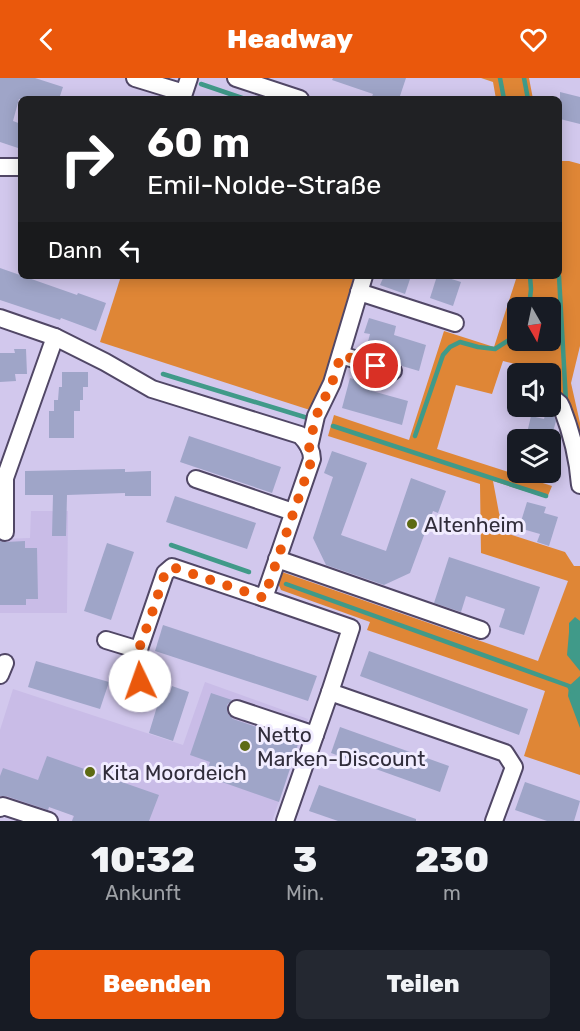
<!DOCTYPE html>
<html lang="de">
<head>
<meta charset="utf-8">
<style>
  :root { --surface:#171b24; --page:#242831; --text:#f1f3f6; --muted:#9ea1a6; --accent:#ea580c }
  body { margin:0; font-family:Rubik,sans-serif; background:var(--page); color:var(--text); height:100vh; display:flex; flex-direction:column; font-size:22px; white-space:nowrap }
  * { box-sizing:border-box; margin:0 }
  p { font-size:20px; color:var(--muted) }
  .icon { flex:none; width:33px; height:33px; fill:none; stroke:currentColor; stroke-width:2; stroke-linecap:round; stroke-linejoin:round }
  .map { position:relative; height:743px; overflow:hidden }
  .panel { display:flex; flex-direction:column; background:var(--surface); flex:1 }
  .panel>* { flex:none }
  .guide { position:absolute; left:18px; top:18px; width:544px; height:183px; border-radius:9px; box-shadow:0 3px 15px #0003; background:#202124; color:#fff; overflow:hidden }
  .needle { width:39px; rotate:171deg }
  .controls { position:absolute; left:507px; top:219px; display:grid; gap:12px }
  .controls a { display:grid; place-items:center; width:54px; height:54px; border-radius:9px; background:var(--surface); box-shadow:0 3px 15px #0003; font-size:30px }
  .pin { position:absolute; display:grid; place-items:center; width:51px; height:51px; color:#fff; margin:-26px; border:3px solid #fff; border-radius:50%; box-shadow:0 2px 6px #0007 }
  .me { position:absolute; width:66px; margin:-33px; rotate:357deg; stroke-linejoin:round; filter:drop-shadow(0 0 4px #0008) }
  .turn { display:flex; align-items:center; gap:21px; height:126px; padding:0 30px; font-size:27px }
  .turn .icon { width:78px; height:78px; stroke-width:2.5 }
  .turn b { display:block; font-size:42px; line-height:51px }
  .then { display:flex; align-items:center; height:57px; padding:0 30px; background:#0003; gap:12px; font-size:22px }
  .eta { display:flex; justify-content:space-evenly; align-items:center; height:102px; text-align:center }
  .eta b { font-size:36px; font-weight:800; line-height:42px }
  .primary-button { display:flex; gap:12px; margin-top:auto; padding:12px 30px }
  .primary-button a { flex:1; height:69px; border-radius:9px; background:var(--accent); color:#fff; font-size:24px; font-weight:800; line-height:69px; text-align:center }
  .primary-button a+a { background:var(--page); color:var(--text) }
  header { display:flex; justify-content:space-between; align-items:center; height:78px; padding:0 30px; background:var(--accent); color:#fff; font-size:27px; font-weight:800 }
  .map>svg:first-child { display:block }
</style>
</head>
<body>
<header><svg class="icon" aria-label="back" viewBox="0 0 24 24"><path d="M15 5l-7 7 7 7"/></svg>Headway<svg class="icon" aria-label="heart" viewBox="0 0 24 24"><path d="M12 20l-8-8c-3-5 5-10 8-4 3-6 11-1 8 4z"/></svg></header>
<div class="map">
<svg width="580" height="743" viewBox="0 0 580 743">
  <rect width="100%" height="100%" fill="#d2c8ed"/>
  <g fill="#c9bce7">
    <path d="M31,433H68L67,535H0V461L30,460Z"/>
    <path d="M205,604L308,641L272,743H125V742L72,743L73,737L49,729L47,735L0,718V652L13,611L183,667Z"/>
  </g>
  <g fill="#df8636" fill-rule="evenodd">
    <path d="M481,0H529L533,21H496L493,4Z"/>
    <path d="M560,83H569L580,86V268L571,305L580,345V409L556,323L553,295L503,283L492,316L456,307L437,371L552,408L547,420L493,403L499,435L506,455L565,474L574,488H580V697L524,678L545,613L367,552L370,544L281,512L278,505L282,494L538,583L568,503L481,475L480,406L328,358L334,337L409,362L444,253L494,269L517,198H560ZM518,230H550V262H518Z"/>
    <path d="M121,198H354L319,319L313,333L100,264Z"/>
  </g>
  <g fill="#409a89">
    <path d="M575,539L580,543V593L567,577L569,554V545Z"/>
    <path d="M580,598V650L568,618L569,608Z"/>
  </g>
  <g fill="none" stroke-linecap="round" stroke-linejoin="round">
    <g stroke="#409a89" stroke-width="4.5">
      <path d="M500,0L504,21"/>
      <path d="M524,0L528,21"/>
      <path d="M201,6L245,21"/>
      <path d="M559,198L566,324"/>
      <path d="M529,230L531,211L530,198"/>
      <path d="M163,296L311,341"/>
      <path d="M333,348L546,418"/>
      <path d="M415,358L443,277L450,269L460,264L478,269L495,271L509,262L518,250"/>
      <path d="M171,467L249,494"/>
      <path d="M286,506L569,608L572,613"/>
    </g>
  </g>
  <g fill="#9fa5c8">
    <path d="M0,0H35L63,9L59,21H19L13,43L21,46V71L0,64Z"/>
    <path d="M333,0H406L399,21H371L373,16L332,2Z"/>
    <path d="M560,14L580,19V46L560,41Z"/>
    <path d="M0,190L77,217L78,215L106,225L96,253L61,240L60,242L0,222Z"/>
    <path d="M384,198H411L405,216L380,207Z"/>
    <path d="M437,198H442L461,204L453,228L430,220Z"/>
    <path d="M369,240L396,248L394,257L426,267L419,293L402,288L399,284L400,281L366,271L370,256L364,255Z"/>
    <path d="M14,271H26L27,296H15L16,303L0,304V275H15Z"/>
    <path d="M62,294H88V309H83V322H80V333H74V360H49V333H54V322H58L59,309H62Z"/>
    <path d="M350,300L374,307L372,313L408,323L402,347L342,330Z"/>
    <path d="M546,333L552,334L556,343L551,361L527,355L531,338L544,341Z"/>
    <path d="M189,358L281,389L272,415L180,384Z"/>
    <path d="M332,373L367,385L341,457L386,473L411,400L446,413L438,435L433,433L410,495L384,507L326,487L313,460L333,399L324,395Z"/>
    <path d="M125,391V394L151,393V418H125V415L67,417L66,458H52L53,417H25V393Z"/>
    <path d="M175,418L256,445L247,471L166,444Z"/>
    <path d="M527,424L546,429L544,435L558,439L549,468L537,464L540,456L519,450Z"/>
    <path d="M0,463L6,464L25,463V470H37L38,521H26V527H0Z"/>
    <path d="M107,465L134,474L111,542L84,533Z"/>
    <path d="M449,479L540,509L524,557L499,549L505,531L466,518L461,534L434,525Z"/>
    <path d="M163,547L317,598L308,623L155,573Z"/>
    <path d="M369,573L528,631L519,657L360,598Z"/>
    <path d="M36,583L109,604L100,631L28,609Z"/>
    <path d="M172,608L189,614L173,663L149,655L162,612L170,615Z"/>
    <path d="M211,615L232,622L227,627V633L229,637L233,641L299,663L279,724L205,698L210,684L190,677Z"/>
    <path d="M340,649L449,688L440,714L331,675Z"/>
    <path d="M47,678L159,717L149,743H72L74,738L49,729L48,732L6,718H0V698L3,690L38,702Z"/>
    <path d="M525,704L580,723L574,743H547L515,732Z"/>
    <path d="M319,707L416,741V743H338L309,733Z"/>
  </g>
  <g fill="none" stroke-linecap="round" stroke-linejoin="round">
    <defs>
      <g id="minor">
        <path d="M135,0L184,15L189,0"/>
        <path d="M236,0L300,21"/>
        <path d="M0,89H21"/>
        <path d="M359,214L455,245"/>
        <path d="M0,240L55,259L105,284L152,311L300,357C307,364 312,371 312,381L264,520L351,550L330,614L285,743"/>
        <path d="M341,277L393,293"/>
        <path d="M554,321L560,326L562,330C572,356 578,380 580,407"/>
        <path d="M309,369L316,338L332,305L364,198"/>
        <path d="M196,401L293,434"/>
        <path d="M5,454V400L55,259"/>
        <path d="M277,481L481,552"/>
        <path d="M106,562L139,572"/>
        <path d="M0,597L5,585"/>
        <path d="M140,603L138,576L140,568L165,495L172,489L264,520"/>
        <path d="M330,614L505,675L514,689L494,743"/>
        <path d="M237,631L315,657"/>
        <path d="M0,730L3,728L49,743"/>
      </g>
    </defs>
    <use href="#minor" stroke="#514766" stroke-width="20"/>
    <use href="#minor" stroke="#fff" stroke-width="16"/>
  </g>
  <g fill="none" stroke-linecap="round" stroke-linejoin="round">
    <path stroke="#ea580c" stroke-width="10" stroke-dasharray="0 18" d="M140,603L138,576L140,568L152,535L165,495L172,489L264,520L312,381V375L309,369L316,338L332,305L341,277L376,288"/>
  </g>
  <g fill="#5d6a13" stroke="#f1ecff" stroke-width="2">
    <circle cx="412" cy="446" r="6"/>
    <circle cx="245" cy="668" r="6"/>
    <circle cx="90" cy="694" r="6"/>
  </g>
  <g text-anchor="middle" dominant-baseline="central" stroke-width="6" stroke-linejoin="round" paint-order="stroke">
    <g font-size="21" fill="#312d3b" stroke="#f1ecff" text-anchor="start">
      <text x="424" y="446">Altenheim</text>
      <text x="257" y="656">Netto<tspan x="257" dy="24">Marken-Discount</tspan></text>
      <text x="102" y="694">Kita Moordeich</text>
    </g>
  </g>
</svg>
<div class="controls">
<a><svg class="needle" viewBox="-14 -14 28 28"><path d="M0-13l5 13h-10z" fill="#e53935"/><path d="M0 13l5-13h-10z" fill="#9ea1a6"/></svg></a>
<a><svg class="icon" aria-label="sound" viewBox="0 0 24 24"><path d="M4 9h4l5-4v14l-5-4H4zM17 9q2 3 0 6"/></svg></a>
<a><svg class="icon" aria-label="layers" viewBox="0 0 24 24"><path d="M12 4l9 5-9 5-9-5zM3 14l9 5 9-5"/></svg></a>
</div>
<div class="pin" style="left:376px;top:288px;background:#d93025"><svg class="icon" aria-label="arrive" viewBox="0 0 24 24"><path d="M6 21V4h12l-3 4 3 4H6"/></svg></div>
<svg class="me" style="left:140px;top:603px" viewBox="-20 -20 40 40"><circle r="19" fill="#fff"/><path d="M0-13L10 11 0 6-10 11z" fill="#ea580c"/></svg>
<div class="guide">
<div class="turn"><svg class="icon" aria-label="right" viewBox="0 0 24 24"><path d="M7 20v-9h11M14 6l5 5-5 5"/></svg><div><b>60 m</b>Emil-Nolde-Straße</div></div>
<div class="then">Dann<svg class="icon" aria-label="left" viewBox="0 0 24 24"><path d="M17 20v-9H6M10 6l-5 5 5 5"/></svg></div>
</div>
</div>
<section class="panel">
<div class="eta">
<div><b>10:32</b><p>Ankunft</p></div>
<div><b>3</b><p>Min.</p></div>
<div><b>230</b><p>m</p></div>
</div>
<div class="primary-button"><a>Beenden</a><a>Teilen</a></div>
</section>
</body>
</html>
